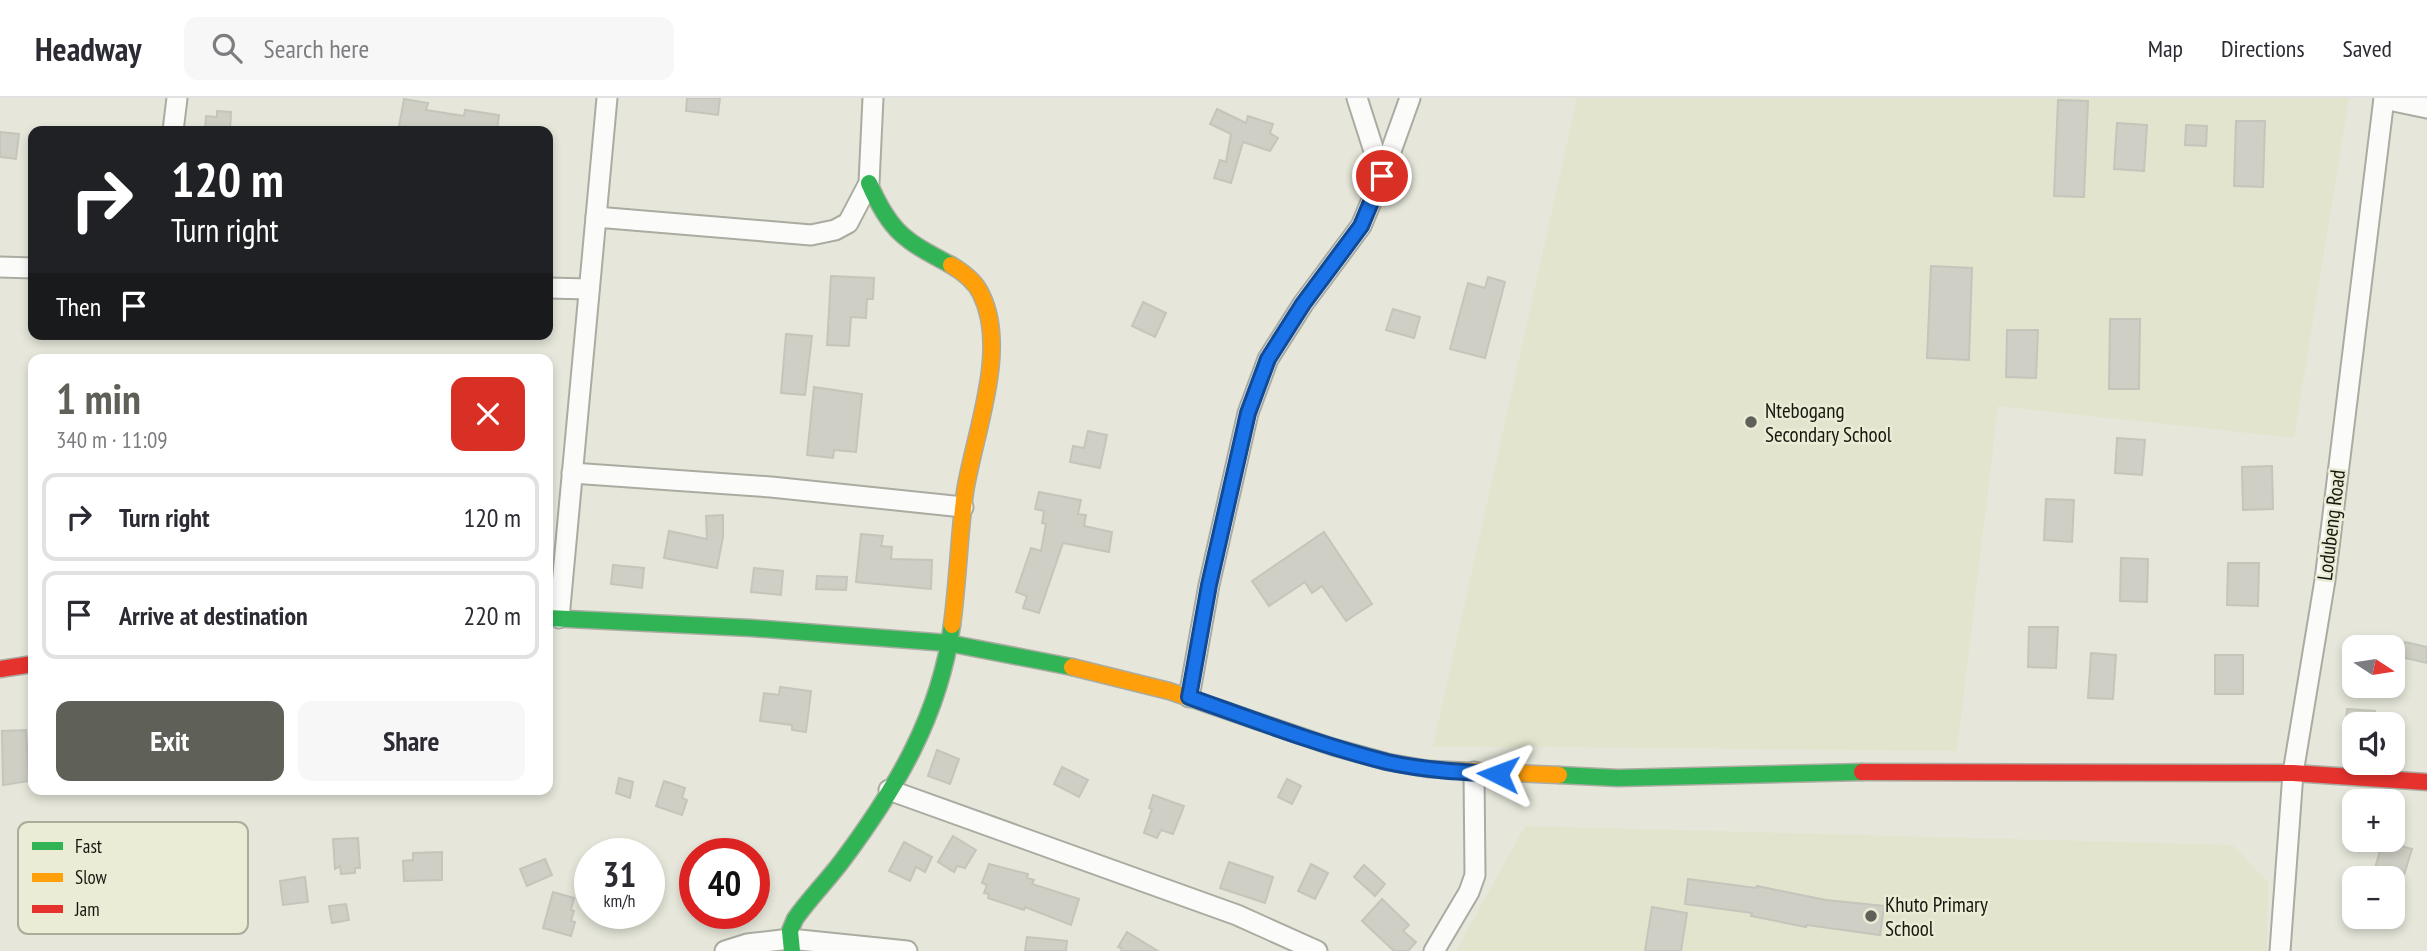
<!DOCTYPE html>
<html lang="en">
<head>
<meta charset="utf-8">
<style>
  :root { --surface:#fff; --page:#f7f7f7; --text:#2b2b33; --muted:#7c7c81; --line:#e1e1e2; --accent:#5f6057 }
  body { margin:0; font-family:"PT Sans Narrow",sans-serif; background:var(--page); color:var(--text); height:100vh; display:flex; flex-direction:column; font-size:26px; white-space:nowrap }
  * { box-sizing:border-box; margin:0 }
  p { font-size:23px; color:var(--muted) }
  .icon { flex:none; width:38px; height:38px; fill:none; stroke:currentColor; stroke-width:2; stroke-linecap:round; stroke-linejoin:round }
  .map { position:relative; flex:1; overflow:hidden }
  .details { position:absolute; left:28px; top:256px; width:525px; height:441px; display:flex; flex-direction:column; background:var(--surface); border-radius:14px; box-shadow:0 4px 10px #0003 }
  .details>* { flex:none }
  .hud { position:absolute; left:28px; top:28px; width:525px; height:214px; border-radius:14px; box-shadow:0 4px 10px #0003; background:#202124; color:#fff; overflow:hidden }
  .needle { width:46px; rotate:102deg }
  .tools { position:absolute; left:2342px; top:537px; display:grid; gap:14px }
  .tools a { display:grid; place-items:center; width:63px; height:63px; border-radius:14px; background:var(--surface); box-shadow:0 4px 10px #0003; font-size:35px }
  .speed { position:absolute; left:574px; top:740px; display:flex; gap:14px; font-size:35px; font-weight:700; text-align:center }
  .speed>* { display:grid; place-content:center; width:91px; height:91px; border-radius:50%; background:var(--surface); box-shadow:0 4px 10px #0003; line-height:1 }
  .speed small { font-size:18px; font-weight:400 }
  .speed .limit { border:10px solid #d22; background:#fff; color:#111 }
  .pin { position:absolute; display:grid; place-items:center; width:60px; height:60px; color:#fff; margin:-30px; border:4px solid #fff; border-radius:50%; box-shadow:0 2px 7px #0007 }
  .me { position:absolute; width:77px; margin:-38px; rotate:273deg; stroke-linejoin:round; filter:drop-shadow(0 0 5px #0008) }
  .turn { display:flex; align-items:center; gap:24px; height:147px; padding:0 28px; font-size:32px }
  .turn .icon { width:91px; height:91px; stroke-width:2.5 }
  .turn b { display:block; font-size:49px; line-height:60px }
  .then { display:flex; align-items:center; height:66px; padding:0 28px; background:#0003; gap:14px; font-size:26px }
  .round { display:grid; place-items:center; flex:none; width:74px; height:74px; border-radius:14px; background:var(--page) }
  .head { display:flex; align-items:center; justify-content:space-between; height:119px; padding:0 28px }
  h1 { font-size:42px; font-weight:700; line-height:52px; color:var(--accent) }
  .primary-button { display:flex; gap:14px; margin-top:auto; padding:14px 28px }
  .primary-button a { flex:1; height:80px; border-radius:14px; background:var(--accent); color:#fff; font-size:28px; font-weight:700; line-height:80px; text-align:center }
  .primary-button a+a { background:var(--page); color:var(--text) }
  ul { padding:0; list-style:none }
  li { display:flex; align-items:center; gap:21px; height:88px; margin:0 14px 10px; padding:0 14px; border:4px solid var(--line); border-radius:14px }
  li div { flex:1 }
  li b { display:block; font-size:26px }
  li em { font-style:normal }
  header { display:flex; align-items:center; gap:42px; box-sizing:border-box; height:98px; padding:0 35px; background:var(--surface); border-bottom:2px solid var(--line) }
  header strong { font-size:33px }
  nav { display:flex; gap:38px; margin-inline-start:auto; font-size:24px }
  .search { width:490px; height:63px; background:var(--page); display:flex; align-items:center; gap:18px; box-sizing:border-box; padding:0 24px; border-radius:14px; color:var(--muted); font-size:26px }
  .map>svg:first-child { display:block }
</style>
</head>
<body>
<header>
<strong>Headway</strong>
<div class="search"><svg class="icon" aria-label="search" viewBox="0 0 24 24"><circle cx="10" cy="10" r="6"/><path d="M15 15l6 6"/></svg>Search here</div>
<nav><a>Map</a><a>Directions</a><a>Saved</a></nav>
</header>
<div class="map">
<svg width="2427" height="853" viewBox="0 0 2427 853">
  <rect width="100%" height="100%" fill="#e6e7da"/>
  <g fill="#e3e4cd">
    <path d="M1577,0H2349L2294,340L1998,308L1957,653L1433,648Z"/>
    <path d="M1525,728L2233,747L2268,784L2267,853H1456Z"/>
  </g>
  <g fill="#cfcfc5" stroke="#c4c5bb" stroke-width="2">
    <path d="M687,0H720L718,17L686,13Z"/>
    <path d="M404,1L428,5L426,12L464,18L465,12L499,17L497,33H442L399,28Z"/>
    <path d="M2058,2L2088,3L2084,99L2054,98Z"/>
    <path d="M1217,11L1246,25L1248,18L1273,26L1270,35L1278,40L1270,53L1243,44L1231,85L1214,80L1220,62L1226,64L1231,36L1210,26Z"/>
    <path d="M217,13L231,14L230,33H205L206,18L217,19Z"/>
    <path d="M2236,23H2265L2263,89L2234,88Z"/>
    <path d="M2117,25L2147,27L2144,73L2114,71Z"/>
    <path d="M2186,27L2207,28L2206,48L2185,47Z"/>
    <path d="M0,34L19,36L16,61L0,59Z"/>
    <path d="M1931,168L1972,170L1969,262L1927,260Z"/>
    <path d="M831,178L874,180L873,201H867L866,220L851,219L849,248L827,247Z"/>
    <path d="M1488,179L1505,184L1485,260L1450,251L1468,185L1485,190Z"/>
    <path d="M1143,204L1166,215L1155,239L1132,228Z"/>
    <path d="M1393,211L1420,219L1414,240L1386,232Z"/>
    <path d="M2110,221H2140L2139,291H2109Z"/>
    <path d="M2007,232H2038L2036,280L2006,279Z"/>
    <path d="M786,236L812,238L805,297L781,295Z"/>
    <path d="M814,289L862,296L856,354L834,352L833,360L807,357Z"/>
    <path d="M1088,333L1107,337L1100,370L1070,364L1073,348L1084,350Z"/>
    <path d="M2117,340L2145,342L2142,377L2115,375Z"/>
    <path d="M2272,368L2273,411L2243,412L2242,369Z"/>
    <path d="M1039,394L1081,402L1078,416L1086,417L1084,428L1112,434L1109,454L1063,445L1039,515L1023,510L1027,498L1016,494L1031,450L1041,453L1046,426L1042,425L1044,413L1035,411Z"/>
    <path d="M2046,401L2074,402L2072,444L2044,442Z"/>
    <path d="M723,417V439L717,470L664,460L669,433L707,441L706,418Z"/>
    <path d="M1324,434L1372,506L1346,523L1322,488L1312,495L1305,484L1269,508L1252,483Z"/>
    <path d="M861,436L883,438L881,448L892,449L891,461L932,462L931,491L856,484Z"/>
    <path d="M2121,460L2148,461L2147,504L2120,503Z"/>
    <path d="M2228,465H2259L2258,508L2227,507Z"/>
    <path d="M613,467L644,470L642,490L611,486Z"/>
    <path d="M754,470L783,473L781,497L751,494Z"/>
    <path d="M817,478L847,479L846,492L816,491Z"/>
    <path d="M2029,529H2058L2056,570L2028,569Z"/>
    <path d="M2405,544L2427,549V565L2401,559Z"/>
    <path d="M2091,555L2116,557L2113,601L2088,600Z"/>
    <rect x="2215" y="557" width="28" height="39"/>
    <path d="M780,589L811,593L806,634L792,632V627L760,623L764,595L779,597Z"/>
    <path d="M2347,611L2375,613L2374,626H2346Z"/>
    <path d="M26,632L29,683L3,687L2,633Z"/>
    <path d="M937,652L959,661L950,686L928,678Z"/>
    <path d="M1062,669L1088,682L1079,699L1054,686Z"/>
    <path d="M619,680L633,684L630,700L616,695Z"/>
    <path d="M1287,681L1301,688L1292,706L1278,699Z"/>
    <path d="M664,683L685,690L682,700L687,702L682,717L656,708Z"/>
    <path d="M1153,697L1184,708L1173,736L1161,732L1157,740L1144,735L1152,711L1149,710Z"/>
    <path d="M953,738L976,752L965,770L957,768L954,774L938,764Z"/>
    <path d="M358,740L360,770H355V775L341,776L340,768L335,771L333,741Z"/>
    <path d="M2383,743L2412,751L2403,780H2372Z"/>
    <path d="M904,744L932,759L925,774L916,769L910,783L889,773Z"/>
    <path d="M442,754V782L404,783L403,763L413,762V755Z"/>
    <path d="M545,761L552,777L527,788L520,771Z"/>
    <path d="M1229,764L1273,779L1265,805L1220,790Z"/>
    <path d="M989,766L1028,776L1027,780L1034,782L1032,786L1079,801L1071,827L1025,809L1024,812L988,800L989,796L984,795L987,787L982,785Z"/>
    <path d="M1311,766L1328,775L1315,801L1298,793Z"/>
    <path d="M1364,767L1385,786L1375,798L1354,779Z"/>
    <path d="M305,779L308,804L283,807L280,783Z"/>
    <path d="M1688,781L1756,790L1757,788L1826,802L1884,808L1880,837L1807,827L1806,829L1751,818L1752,815L1685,806Z"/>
    <path d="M553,794L574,800L571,812L574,813L571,823L575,824L571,838L543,830Z"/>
    <path d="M1382,801L1409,827L1403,833L1416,844L1408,853H1394L1362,823Z"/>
    <path d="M346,806L349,822L332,825L329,808Z"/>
    <path d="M1652,809L1687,815L1681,853H1645Z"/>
    <path d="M1127,834L1158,853H1121L1122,850L1118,849Z"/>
    <path d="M1027,839L1067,843L1066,853H1025Z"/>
  </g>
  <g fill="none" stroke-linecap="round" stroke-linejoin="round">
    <defs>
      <g id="street">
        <path d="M1357,0L1382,78"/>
        <path d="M2384,1L2427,10"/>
        <path d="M173,33L177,0"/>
        <path d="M596,119L811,137L835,132L848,125L869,85L873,0"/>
        <path d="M0,169L33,170"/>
        <path d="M548,190L589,191"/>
        <path d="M572,375L771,389L963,409"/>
        <path d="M559,520L607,0"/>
        <path d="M1189,599L1209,487L1248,315L1268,261L1303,206L1361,128L1382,78L1410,0"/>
        <path d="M889,692L1237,817L1317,853"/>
        <path d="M725,853L747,846L790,841L907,853"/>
        <path d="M1434,853L1469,794L1475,777L1474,674"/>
        <path d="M2280,853L2293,675L2325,482L2384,0"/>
      </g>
      <g id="fast">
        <path d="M869,85C890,134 905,143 951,167"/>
        <path d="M548,520L751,530L948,545L1072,569"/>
        <path d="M1559,677L1618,680L1862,674"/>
        <path d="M792,853L790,833L795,821C809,801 827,783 842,763C896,691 940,617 952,527"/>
      </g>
      <g id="slow">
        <path d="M951,167C963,174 975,183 981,196C1009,252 974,336 965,394C959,438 958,483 952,527"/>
        <path d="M1072,569L1169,593L1333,649L1388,664L1428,671L1559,677"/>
      </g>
      <g id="jam">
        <path d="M0,571L33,566"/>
        <path d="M1862,674L2293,675L2427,684"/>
      </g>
    </defs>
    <use href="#street" stroke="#aaaba1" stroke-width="23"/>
    <use href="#fast" stroke="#aaaba1" stroke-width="19"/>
    <use href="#slow" stroke="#aaaba1" stroke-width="19"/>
    <use href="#jam" stroke="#aaaba1" stroke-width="19"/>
    <use href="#street" stroke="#fbfbf9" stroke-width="19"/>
    <use href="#fast" stroke="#30b455" stroke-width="16"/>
    <use href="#slow" stroke="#ff9f0a" stroke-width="16"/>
    <use href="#jam" stroke="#e5322d" stroke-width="16"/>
  </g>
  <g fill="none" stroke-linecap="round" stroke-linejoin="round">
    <defs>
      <path id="route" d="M1382,78L1361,128L1303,206L1268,261L1248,315L1209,487L1189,599C1254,622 1319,647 1387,664C1423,672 1461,674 1498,676"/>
    </defs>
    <use href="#route" stroke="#114b97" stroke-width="18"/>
    <use href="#route" stroke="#1a73e8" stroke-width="12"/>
  </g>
  <g fill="#5f6057" stroke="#eaecd5" stroke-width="2.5">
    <circle cx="1751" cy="324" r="7"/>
    <circle cx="1871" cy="818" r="7"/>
  </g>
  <g text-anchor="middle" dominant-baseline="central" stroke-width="5" stroke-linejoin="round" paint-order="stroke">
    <g font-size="21" fill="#171810" stroke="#eaecd5" text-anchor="start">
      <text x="1765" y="312">Ntebogang<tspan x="1765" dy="24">Secondary School</tspan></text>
      <text x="1885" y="806">Khuto Primary<tspan x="1885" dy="24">School</tspan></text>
    </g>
    <g font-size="21" fill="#171810" stroke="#eaecd5">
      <text transform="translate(2331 427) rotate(-83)">Lodubeng Road</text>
    </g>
  </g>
  <rect x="18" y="724" width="230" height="112" rx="10" fill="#eaecd5" stroke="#abac9a" stroke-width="2"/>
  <rect x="32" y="744" width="31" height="8" fill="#30b455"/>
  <rect x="32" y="775" width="31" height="9" fill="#ff9f0a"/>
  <rect x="32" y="807" width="31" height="8" fill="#e5322d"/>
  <g font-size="19" fill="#171810">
    <text x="75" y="755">Fast</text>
    <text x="75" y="786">Slow</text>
    <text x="75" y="818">Jam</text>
  </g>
</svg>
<div class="tools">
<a><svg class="needle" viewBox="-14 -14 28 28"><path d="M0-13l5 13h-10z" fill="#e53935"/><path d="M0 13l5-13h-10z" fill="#7c7c81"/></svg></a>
<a><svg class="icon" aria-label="sound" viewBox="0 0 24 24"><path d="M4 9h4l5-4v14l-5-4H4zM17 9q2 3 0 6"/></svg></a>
<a>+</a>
<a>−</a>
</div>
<div class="speed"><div>31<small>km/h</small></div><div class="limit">40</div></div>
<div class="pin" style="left:1382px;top:78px;background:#d93025"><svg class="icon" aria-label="arrive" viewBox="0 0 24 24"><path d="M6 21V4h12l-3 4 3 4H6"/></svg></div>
<svg class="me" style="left:1498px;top:676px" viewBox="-20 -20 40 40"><path d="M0-17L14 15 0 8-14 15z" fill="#1a73e8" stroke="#fff" stroke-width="4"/></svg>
<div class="hud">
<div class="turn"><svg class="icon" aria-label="right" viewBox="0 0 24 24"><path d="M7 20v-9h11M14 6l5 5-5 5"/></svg><div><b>120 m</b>Turn right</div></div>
<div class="then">Then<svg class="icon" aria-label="arrive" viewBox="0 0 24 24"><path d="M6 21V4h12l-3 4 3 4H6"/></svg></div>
</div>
<section class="details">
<div class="head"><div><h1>1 min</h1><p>340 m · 11:09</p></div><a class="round" style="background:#d93025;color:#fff"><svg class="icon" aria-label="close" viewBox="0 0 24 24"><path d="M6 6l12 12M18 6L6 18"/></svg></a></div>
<ul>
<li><svg class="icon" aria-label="right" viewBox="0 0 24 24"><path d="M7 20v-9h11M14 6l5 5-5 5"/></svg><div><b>Turn right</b></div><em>120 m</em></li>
<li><svg class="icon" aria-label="arrive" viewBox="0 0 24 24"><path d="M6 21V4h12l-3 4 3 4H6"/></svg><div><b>Arrive at destination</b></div><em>220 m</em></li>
</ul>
<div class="primary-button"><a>Exit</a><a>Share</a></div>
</section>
</div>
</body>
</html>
